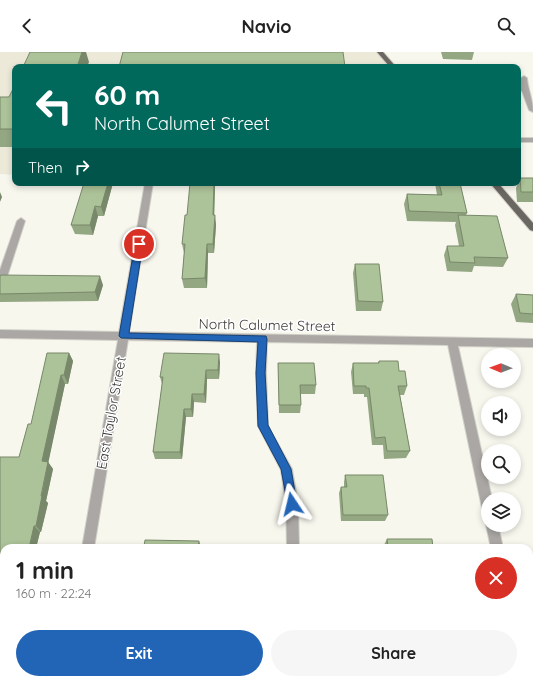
<!DOCTYPE html>
<meta charset="utf-8">
<style>
:root{--surface:#fff;--page:#f6f6f6;--text:#222;--muted:#767676;--accent:#2265b6}
body{margin:0;font-family:Quicksand,sans-serif;background:var(--page);color:var(--text);height:100vh;display:flex;flex-direction:column;font-size:15px;white-space:nowrap}
*{box-sizing:border-box;margin:0}
p{font-size:13px;color:var(--muted)}
.icon{flex:none;width:22px;height:22px;fill:none;stroke:currentColor;stroke-width:2;stroke-linecap:round;stroke-linejoin:round}
.map{position:relative;flex:1;overflow:hidden}
.sheet{position:absolute;left:0px;top:492px;width:533px;height:140px;display:flex;flex-direction:column;background:var(--surface);border-radius:12px 12px 0 0;box-shadow:0 2px 6px #0003}
.sheet>*{flex:none}
.top-card{position:absolute;left:12px;top:12px;width:509px;height:122px;border-radius:8px;box-shadow:0 2px 6px #0003;background:#00695c;color:#fff;overflow:hidden}
.needle{width:26px;rotate:271deg}
.buttons{position:absolute;left:481px;top:296px;display:grid;gap:8px}
.buttons a{display:grid;place-items:center;width:40px;height:40px;border-radius:50%;background:var(--surface);box-shadow:0 2px 6px #0003;font-size:20px}
.pin{position:absolute;display:grid;place-items:center;width:34px;height:34px;color:#fff;margin:-17px;border:2px solid #fff;border-radius:50%;box-shadow:0 1px 4px #0007}
.me{position:absolute;width:44px;margin:-22px;rotate:350deg;stroke-linejoin:round;filter:drop-shadow(0 0 3px #0008)}
.turn{display:flex;align-items:center;gap:14px;height:84px;padding:0 16px;font-size:18px}
.turn .icon{width:52px;height:52px;stroke-width:2.5}
.turn b{display:block;font-size:28px;line-height:34px}
.then{display:flex;align-items:center;height:38px;padding:0 16px;background:#0003;gap:8px;font-size:15px}
.round{display:grid;place-items:center;flex:none;width:42px;height:42px;border-radius:21px;background:var(--page)}
.head{display:flex;align-items:center;justify-content:space-between;height:68px;padding:0 16px}
h1{font-size:24px;font-weight:700;line-height:30px}
.cta{display:flex;gap:8px;margin-top:auto;padding:8px 16px}
.cta a{flex:1;height:46px;border-radius:24px;background:var(--accent);color:#fff;font-size:16px;font-weight:700;line-height:46px;text-align:center}
.cta a+a{background:var(--page);color:var(--text)}
header{display:flex;justify-content:space-between;align-items:center;height:52px;padding:0 16px;background:var(--surface);font-size:18px;font-weight:700}
.map>svg:first-child{display:block}
.built{fill:#ece9d9}
.lines{fill:none;stroke-linecap:round;stroke-linejoin:round}
.minor-casing{stroke:#d2d1c9;stroke-width:2}
.major-casing{stroke:#d2d1c9;stroke-width:2}
.minor{fill:#aaa7a4;fill-rule:evenodd}
.major{fill:#6a6661;fill-rule:evenodd}
.wall{fill:#94a783}
.shaded-wall{fill:#78886a}
.building{fill:#acc298;stroke:#78886a}
.route{fill:#2265b6;stroke:#164276}
.labels{text-anchor:middle;stroke-width:3;stroke-linejoin:round;paint-order:stroke}
.street-label{font-size:14px;fill:#3a3936;stroke:#fff}
</style>
<header><svg class="icon" aria-label="back" viewBox="0 0 24 24"><path d="M15 5l-7 7 7 7"/></svg>Navio<svg class="icon" aria-label="search" viewBox="0 0 24 24"><circle cx="10" cy="10" r="6"/><path d="M15 15l6 6"/></svg></header>
<div class="map">
<svg width="533" height="632" viewBox="0 0 533 632">
<rect width="100%" height="100%" fill="#f8f7ee"/>
<polygon class="built" points="0,0 380,0 393,15 15,15 15,123 0,122"/>
<g class="lines">
<defs>
<g id="minor">
<path d="M524,24L527,26C528,38 533,48 533,60L529,58L522,39H518V35H521V26Z"/>
<rect x="518" y="86" width="15" height="4"/>
<polygon points="145,131 153,131 129,280 533,287 533,295 458,294 492,447 488,447 488,462 484,460 482,456 448,293 267,290 266,321 268,374 292,417 298,452 299,496 287,496 286,452 281,418 258,374 256,321 257,290 128,288 94,496 82,496 118,288 0,286 0,278 119,280"/>
<polygon points="21,166 25,169 5,231 0,234 0,218 17,169"/>
<polygon points="488,469 488,473 498,473 503,496 491,496 486,473"/>
<polygon points="529,622 533,628 533,632 519,632 519,628 529,628"/>
<polygon points="59,628 73,628 72,632 58,632"/>
<rect x="290" y="628" width="14" height="4"/>
</g>
<g id="major">
<polygon points="377,0 383,0 396,15 390,15"/>
<polygon points="490,131 498,131 533,171 533,179 530,178"/>
</g>
</defs>
<use href="#minor" class="minor-casing"/>
<use href="#major" class="major-casing"/>
<use href="#minor" class="minor"/>
<use href="#major" class="major"/>
</g>
<g class="wall">
<polygon points="441,0 474,0 472,8 443,7"/>
<polygon points="15,33 15,95 0,95 0,45 9,45"/>
<polygon points="520,126 533,126 533,150 517,150 516,136"/>
<polygon points="113,131 104,164 98,164 93,183 75,182 71,173"/>
<polygon points="215,131 214,163 216,173 214,201 208,201 207,236 184,236 182,227 184,201 182,192 187,163"/>
<polygon points="435,131 460,131 467,161 466,163 508,206 503,215 474,214 472,220 447,219 444,203 447,194 459,194 455,173 456,170 407,169 404,152 407,142 437,143"/>
<polygon points="355,212 383,250 381,259 356,259 353,221"/>
<polygon points="0,224 103,233 98,249 0,250"/>
<polygon points="516,242 533,243 533,271 516,270 511,252"/>
<polygon points="69,301 73,309 68,332 65,332 48,410 53,417 46,449 48,451 41,480 40,480 4,628 8,628 7,632 0,632 19,405 31,372"/>
<polygon points="379,309 399,319 407,334 404,343 400,343 410,399 406,406 384,407 383,393 372,393 367,345 364,345 364,342 353,342 351,320 353,311 378,311"/>
<polygon points="220,310 219,327 207,327 206,351 194,350 193,365 186,365 182,407 155,407 153,400 162,332 160,325"/>
<polygon points="278,311 316,333 315,342 300,342 301,353 300,361 279,361"/>
<polygon points="345,423 388,463 385,469 341,469 339,441 341,435 344,435 344,430"/>
<polygon points="387,487 433,496 384,496 384,493"/>
<polygon points="409,628 466,628 466,629 461,632 412,632 410,630"/>
</g>
<g class="shaded-wall">
<polygon points="82,0 86,0 89,10 87,15 77,15"/>
<polygon points="108,131 113,131 104,164 101,155"/>
<polygon points="214,131 215,131 214,173 213,163"/>
<polygon points="0,140 2,145 0,150"/>
<polygon points="95,154 98,164 93,183 90,173"/>
<polygon points="215,163 216,173 214,201 213,192"/>
<polygon points="207,192 208,201 207,236 205,226"/>
<polygon points="100,224 103,233 98,249 95,240"/>
<polygon points="69,301 73,309 68,332 64,323"/>
<polygon points="219,302 220,310 219,327 218,318"/>
<polygon points="206,318 207,327 206,351 204,342"/>
<polygon points="61,323 65,332 47,417 42,409"/>
<polygon points="192,342 194,350 193,365 191,357"/>
<polygon points="184,357 186,365 182,407 180,400"/>
<polygon points="48,410 53,417 46,449 48,451 41,480 36,474"/>
<polygon points="34,474 40,480 36,496 29,496"/>
<polygon points="199,489 201,495 201,496 198,496"/>
<polygon points="4,610 4,628 8,628 7,632 0,632 0,628"/>
<polygon points="184,628 186,628 186,632 183,632"/>
</g>
<g class="building">
<polygon points="30,0 82,0 77,15 23,15"/>
<polygon points="123,0 343,0 345,15 119,15"/>
<polygon points="15,33 15,77 0,77 0,45 9,45"/>
<polygon points="520,126 533,126 533,140 521,140"/>
<polygon points="84,131 108,131 101,155 95,154 90,173 71,173"/>
<polygon points="190,131 214,131 213,163 215,163 213,192 207,192 205,226 182,227 185,192 182,192 185,163 187,163"/>
<polygon points="439,131 460,131 467,161 409,159 407,142 442,143"/>
<polygon points="458,163 497,164 508,206 474,205 475,211 450,210 447,194 464,194"/>
<polygon points="355,212 379,212 383,250 358,249"/>
<polygon points="1,223 100,224 95,240 0,242 0,224"/>
<polygon points="516,242 533,243 533,262 520,261"/>
<polygon points="47,301 69,301 64,323 61,323 42,409 48,410 41,444 42,444 36,474 34,474 29,496 4,496 4,610 0,628 0,405 19,405 28,372 31,372"/>
<polygon points="164,301 219,302 218,318 206,318 204,342 192,342 191,357 184,357 180,400 153,400 163,325 160,325"/>
<polygon points="379,309 398,309 399,319 405,319 407,334 398,334 410,399 387,399 385,385 375,386 369,336 366,336 366,334 354,334 353,311 379,311"/>
<polygon points="278,311 314,311 316,333 300,333 301,353 279,353"/>
<polygon points="345,423 383,423 388,463 343,463 341,435 347,435"/>
<polygon points="387,487 432,487 433,496 388,496"/>
<polygon points="145,488 199,489 198,496 137,496 137,493 144,494"/>
<polygon points="121,628 184,628 183,632 120,632"/>
<polygon points="416,628 466,628 466,629 455,629 456,632 416,632"/>
</g>
<polygon class="route" points="139,189 143,192 129,281 266,284 267,287 265,321 268,373 291,417 297,452 296,455 292,457 288,455 281,417 258,374 256,321 258,290 121,286 119,284 135,192"/>
<g class="labels">
<g class="street-label">
<text transform="translate(267 273) rotate(1)" y="5">North Calumet Street</text>
<text transform="translate(111 361) rotate(-80)" y="5">East Taylor Street</text>
</g>
</g>
</svg>
<div class="buttons">
<a><svg class="needle" viewBox="-14 -14 28 28"><path d="M0-13l5 13h-10z" fill="#e53935"/><path d="M0 13l5-13h-10z" fill="#767676"/></svg></a>
<a><svg class="icon" aria-label="sound" viewBox="0 0 24 24"><path d="M4 9h4l5-4v14l-5-4H4zM17 9q2 3 0 6"/></svg></a>
<a><svg class="icon" aria-label="search" viewBox="0 0 24 24"><circle cx="10" cy="10" r="6"/><path d="M15 15l6 6"/></svg></a>
<a><svg class="icon" aria-label="layers" viewBox="0 0 24 24"><path d="M12 4l9 5-9 5-9-5zM3 14l9 5 9-5"/></svg></a>
</div>
<div class="pin" style="left:139px;top:192px;background:#d93025"><svg class="icon" aria-label="arrive" viewBox="0 0 24 24"><path d="M6 21V4h12l-3 4 3 4H6"/></svg></div>
<svg class="me" style="left:292px;top:452px" viewBox="-20 -20 40 40"><path d="M0-17L14 15 0 8-14 15z" fill="#2265b6" stroke="#fff" stroke-width="4"/></svg>
<div class="top-card">
<div class="turn"><svg class="icon" aria-label="left" viewBox="0 0 24 24"><path d="M17 20v-9H6M10 6l-5 5 5 5"/></svg><div><b>60 m</b>North Calumet Street</div></div>
<div class="then">Then<svg class="icon" aria-label="right" viewBox="0 0 24 24"><path d="M7 20v-9h11M14 6l5 5-5 5"/></svg></div>
</div>
<section class="sheet">
<div class="head"><div><h1>1 min</h1><p>160 m · 22:24</p></div><a class="round" style="background:#d93025;color:#fff"><svg class="icon" aria-label="close" viewBox="0 0 24 24"><path d="M6 6l12 12M18 6L6 18"/></svg></a></div>
<div class="cta"><a>Exit</a><a>Share</a></div>
</section>
</div>
